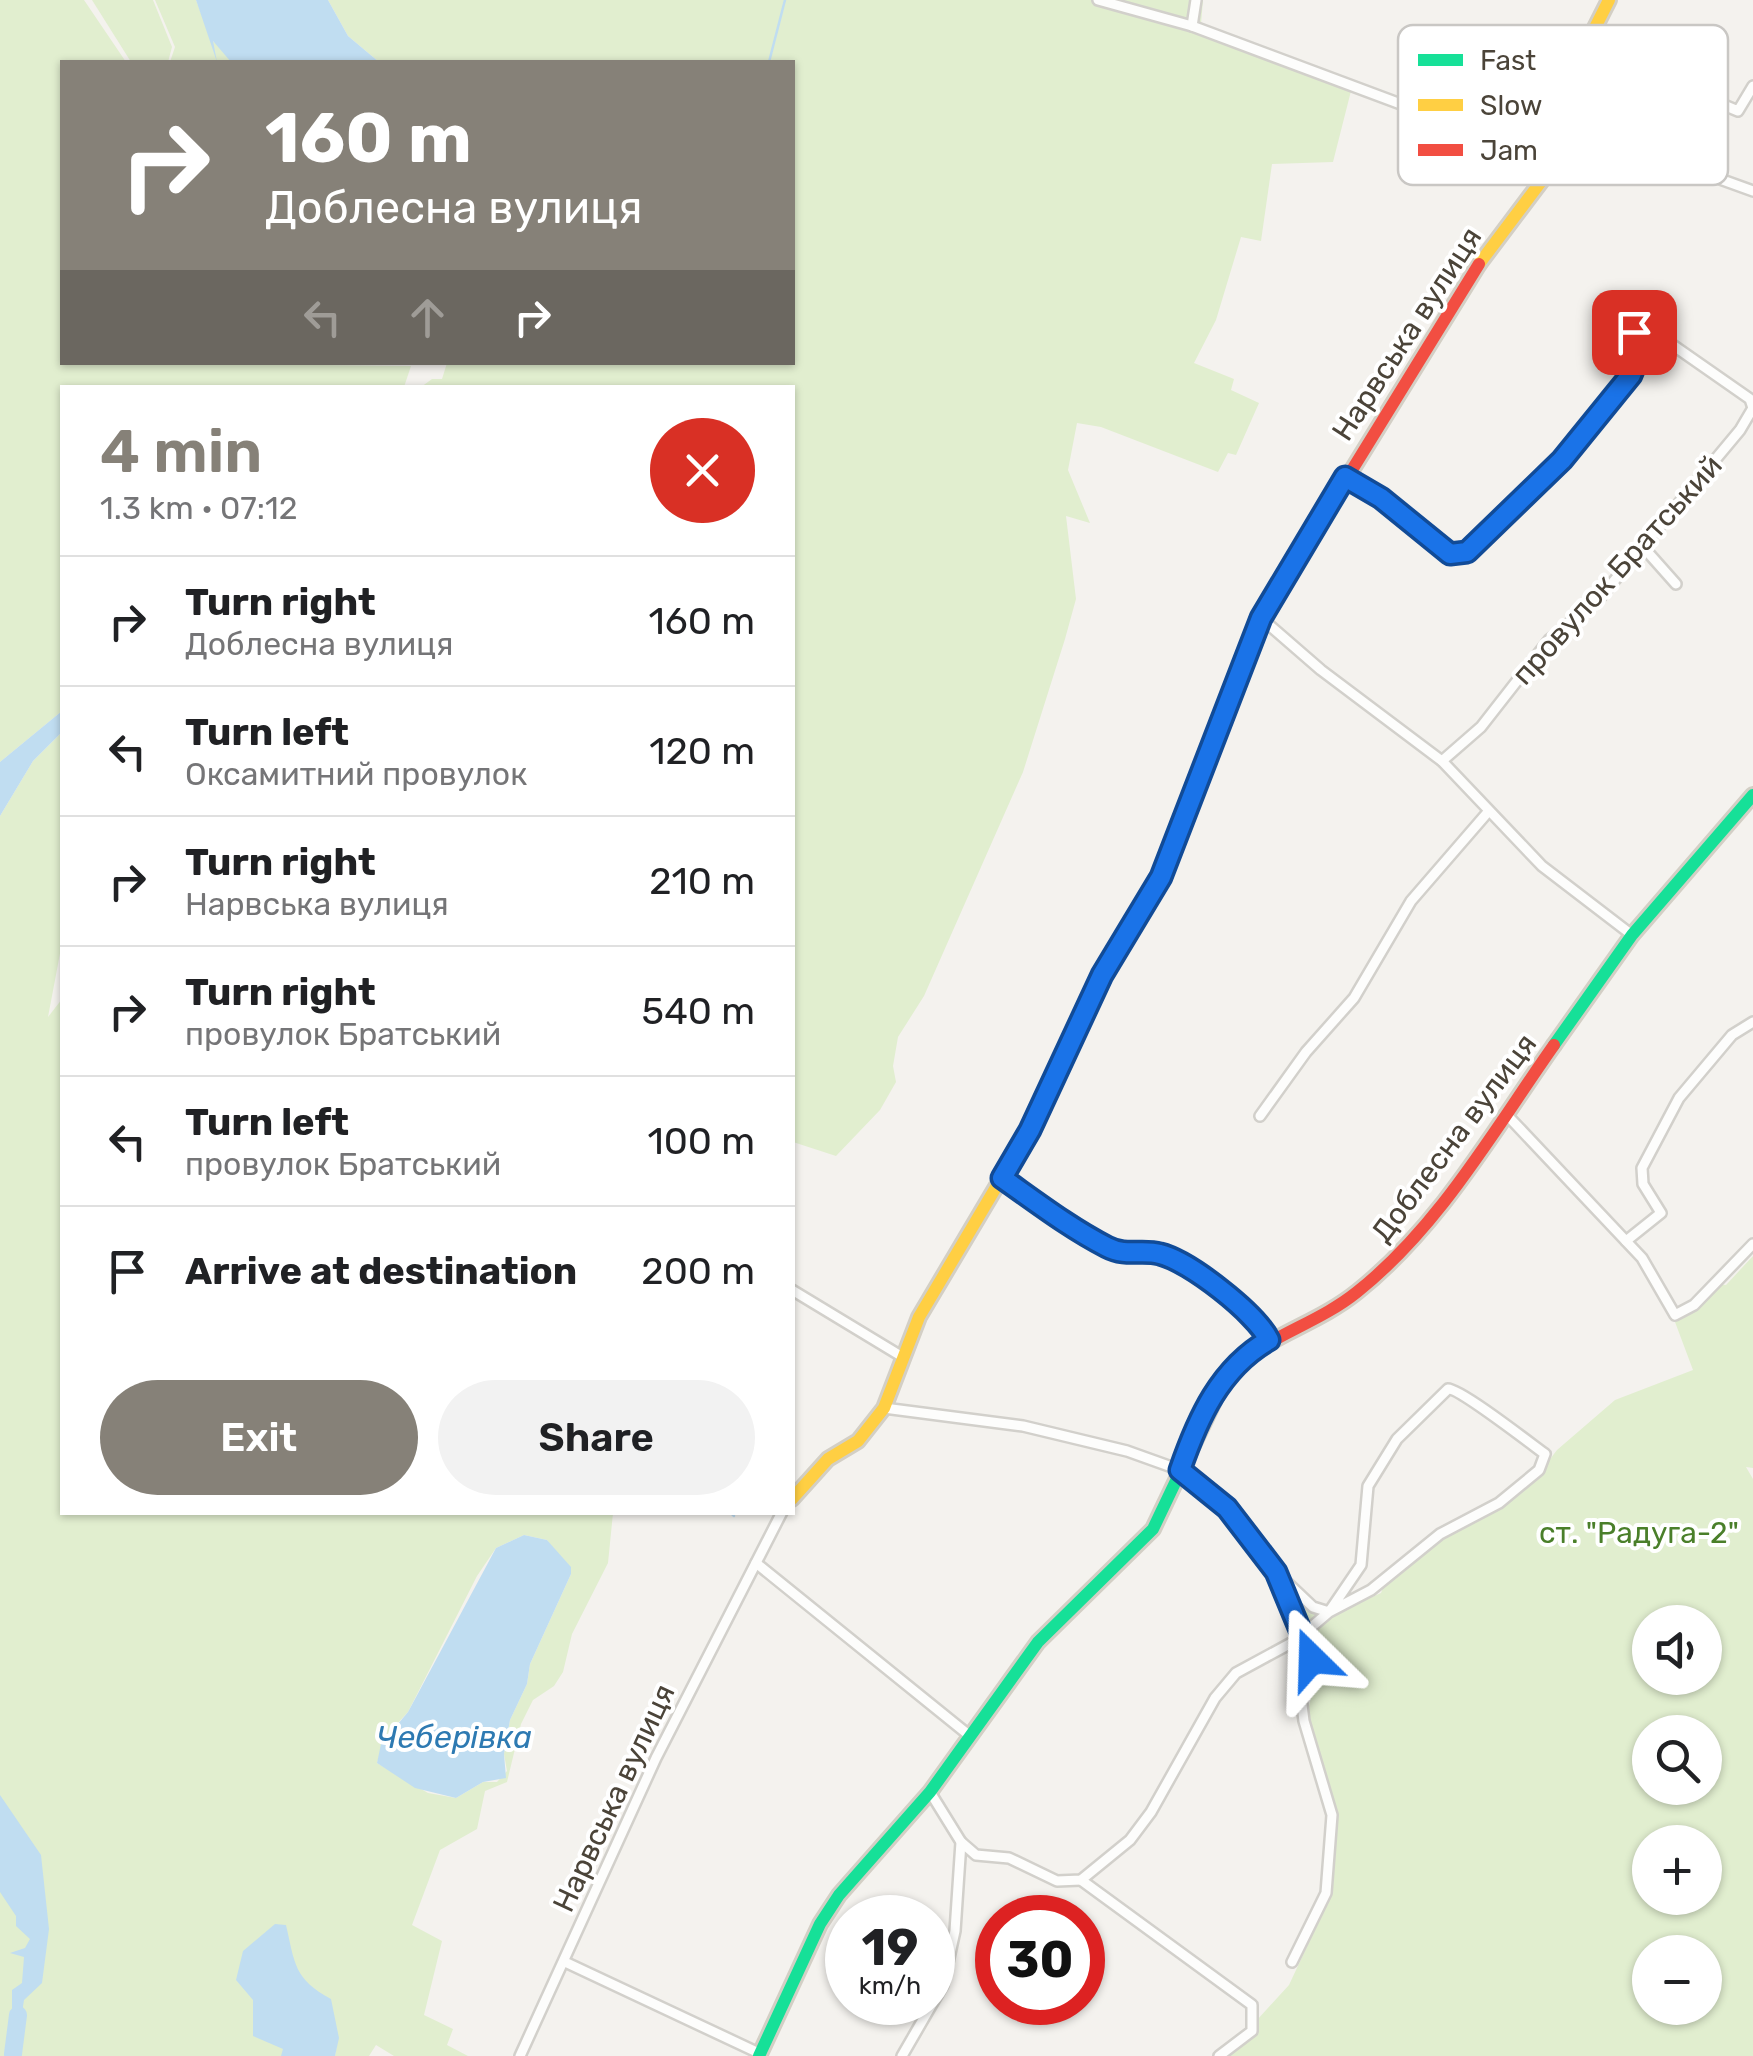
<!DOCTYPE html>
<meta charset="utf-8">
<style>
:root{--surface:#fff;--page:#f2f2f2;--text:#202124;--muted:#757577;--line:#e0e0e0;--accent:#868178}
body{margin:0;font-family:Rubik,sans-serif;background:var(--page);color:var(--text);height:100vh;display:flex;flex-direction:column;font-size:38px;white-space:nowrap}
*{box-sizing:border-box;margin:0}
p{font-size:32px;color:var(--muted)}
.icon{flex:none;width:55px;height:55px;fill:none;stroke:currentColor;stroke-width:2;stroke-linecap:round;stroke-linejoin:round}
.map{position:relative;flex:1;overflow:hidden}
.panel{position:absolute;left:60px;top:385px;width:735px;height:1130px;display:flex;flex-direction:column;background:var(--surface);border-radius:0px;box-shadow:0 2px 8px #0004}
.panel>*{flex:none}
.top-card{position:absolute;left:60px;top:60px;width:735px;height:305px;border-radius:0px;box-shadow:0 2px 8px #0004;background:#868178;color:#fff;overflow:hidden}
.buttons{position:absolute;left:1632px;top:1605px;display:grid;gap:20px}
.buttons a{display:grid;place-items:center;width:90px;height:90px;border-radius:50%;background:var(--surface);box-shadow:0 2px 8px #0004;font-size:50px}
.speed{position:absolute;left:825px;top:1895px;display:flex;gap:20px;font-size:50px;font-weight:700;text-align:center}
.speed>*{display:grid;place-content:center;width:130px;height:130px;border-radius:50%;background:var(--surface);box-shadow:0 2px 8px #0004;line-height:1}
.speed small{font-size:25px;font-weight:400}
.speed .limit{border:15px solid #d22;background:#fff;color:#111}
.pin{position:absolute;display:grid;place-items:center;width:85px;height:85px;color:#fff;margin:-42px;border-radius:20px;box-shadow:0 5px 15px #0006}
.me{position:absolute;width:110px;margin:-55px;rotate:338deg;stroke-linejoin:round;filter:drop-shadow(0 0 8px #0008)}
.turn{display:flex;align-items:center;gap:35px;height:210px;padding:0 40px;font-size:45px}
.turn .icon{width:130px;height:130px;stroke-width:2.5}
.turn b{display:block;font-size:70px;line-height:85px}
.lanes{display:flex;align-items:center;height:95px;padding:0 40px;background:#0003;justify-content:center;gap:50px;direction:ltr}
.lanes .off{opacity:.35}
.round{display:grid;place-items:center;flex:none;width:105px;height:105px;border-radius:52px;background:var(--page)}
.overview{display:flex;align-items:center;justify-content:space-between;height:170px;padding:0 40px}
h1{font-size:60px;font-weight:600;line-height:75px;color:var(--accent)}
.primary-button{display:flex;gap:20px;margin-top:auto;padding:20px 40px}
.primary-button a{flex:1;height:115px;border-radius:60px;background:var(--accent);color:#fff;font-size:40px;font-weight:600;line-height:115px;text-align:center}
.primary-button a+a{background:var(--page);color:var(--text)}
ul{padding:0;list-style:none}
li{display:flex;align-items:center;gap:30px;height:130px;padding:0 40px;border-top:2px solid var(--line)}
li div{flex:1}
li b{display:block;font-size:38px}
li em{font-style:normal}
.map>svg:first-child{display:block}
.green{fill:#e1eecf;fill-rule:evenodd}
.water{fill:#c0ddf1}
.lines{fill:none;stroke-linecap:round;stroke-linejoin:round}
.stream{stroke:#c0ddf1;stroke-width:2.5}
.canal{stroke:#c0ddf1;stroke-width:10}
.river{stroke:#c0ddf1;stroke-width:18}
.street-casing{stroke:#d2d0cb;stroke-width:14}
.fast-casing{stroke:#d3cfc5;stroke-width:18}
.slow-casing{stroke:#d3cfc5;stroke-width:18}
.jam-casing{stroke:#d3cfc5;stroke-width:18}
.street{stroke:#fdfdfc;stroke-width:9}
.fast{stroke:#16e098;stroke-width:12}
.slow{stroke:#ffcf43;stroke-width:12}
.jam{stroke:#f24e42;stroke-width:12}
.route-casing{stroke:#114b97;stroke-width:25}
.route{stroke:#1a73e8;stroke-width:18}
.labels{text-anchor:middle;stroke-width:8;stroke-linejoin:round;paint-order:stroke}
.street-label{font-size:30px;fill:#4b4439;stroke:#fff}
.park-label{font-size:30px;fill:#4a7f2a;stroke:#fff}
.water-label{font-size:32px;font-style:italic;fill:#2e7ab2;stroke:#fff}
.key{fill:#fff;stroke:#c9c7c4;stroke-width:2.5}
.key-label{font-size:28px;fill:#4b4439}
</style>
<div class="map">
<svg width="1753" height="2056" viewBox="0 0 1753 2056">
<rect width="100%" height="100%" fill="#f4f2ee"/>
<g class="green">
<polygon points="0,0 84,0 126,62 62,62 62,362 411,366 404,387 62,388 62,711 0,762"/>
<polygon points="92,0 153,0 172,47 168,62 131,62"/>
<polygon points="155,0 196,0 211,40 223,48 231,62 170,62 175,47"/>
<polygon points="328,0 1203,0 1201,24 1335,77 1351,91 1333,162 1272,164 1261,241 1241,237 1216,320 1194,363 1234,379 1231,390 1259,403 1236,455 1228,453 1218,472 1101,427 1077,423 1068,470 1090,523 1066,516 1076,599 1065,639 1023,772 924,996 898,1037 893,1066 896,1082 880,1110 836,1156 793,1142 792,388 421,387 432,379 442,379 447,363 792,362 792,62 379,62 348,36"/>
<path d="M62,732V943L48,1017L62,999V1512L613,1513L608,1563L572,1634L563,1672L554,1686L533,1700L521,1724L507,1782L485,1791L477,1829L440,1850L412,1925L442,1941L424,2015L453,2029L447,2045L468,2056H394L376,2045L369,2056H335L338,2038L298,2056H0V816L33,761ZM524,1535L547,1540L571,1574L530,1664L527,1684L510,1720L504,1754L507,1771L497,1782H483L456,1798L428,1793L377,1763L385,1737L408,1712L477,1576L496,1548Z"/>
<path d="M1753,1256V1468L1746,1467L1753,1479V2056H1225L1254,2033L1257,2020L1289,1985L1331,1895L1337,1815L1307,1715L1317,1671L1315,1648L1290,1600L1295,1596L1308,1609L1329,1616L1381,1593L1386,1580L1442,1535L1482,1519L1541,1471L1557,1450L1615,1400L1693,1370L1675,1322L1716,1284L1726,1285ZM1650,1622H1705V1678H1650ZM1650,1732H1705V1788H1650ZM1650,1842H1705V1898H1650ZM1650,1952H1705V2008H1650Z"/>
</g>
<g class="water">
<polygon points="196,0 328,0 348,36 379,62 231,62 213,41 217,62"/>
<polygon points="62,711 62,732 33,761 0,816 0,762"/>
<polygon points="524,1535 547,1540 571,1567 571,1574 530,1664 527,1684 510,1720 504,1754 506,1778 483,1782 456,1798 415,1788 377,1763 381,1744 408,1712 496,1548"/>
<polygon points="0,1795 41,1855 49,1929 42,1983 24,2000 18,2038 12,2033 12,1990 22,1983 24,1957 10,1953 25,1948 30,1939 16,1926 16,1916 0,1892"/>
<path d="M275,1924L286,1925C295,1964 294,1979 331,1999L339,2038L335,2056H281L283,2049L253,2036V2000L236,1980L243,1951Z"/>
</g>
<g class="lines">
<g class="stream">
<polyline points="769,62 785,0"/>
<polyline points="730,1512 734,1516"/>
</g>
<polyline class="canal" points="12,2056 13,2054"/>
<polyline class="river" points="13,2054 18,2015"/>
<defs>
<g id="street">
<polyline points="1098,0 1192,26 1422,112 1576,150 1706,174 1753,191"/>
<polyline points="1192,26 1196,0"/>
<polyline points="1693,92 1738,111 1753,86"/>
<polyline points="1345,477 1381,498 1457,556 1467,552 1562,460 1635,369 1628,345 1635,331 1644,325 1750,399 1753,408 1740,430 1599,599 1549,640 1481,727 1442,761"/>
<polyline points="1644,548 1676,584"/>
<polyline points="1261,618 1321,670 1442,761 1542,866 1632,935"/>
<polyline points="1506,1114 1642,1258 1675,1315 1694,1305 1753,1244"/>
<polyline points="1260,1116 1306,1052 1354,998 1411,901 1488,812"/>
<path d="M1002,1178C1036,1202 1070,1228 1107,1247C1126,1257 1142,1249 1160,1254C1189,1261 1256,1313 1269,1339"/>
<polyline points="1626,1241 1661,1213 1643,1184 1642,1168 1679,1098 1732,1035 1753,1022"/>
<polyline points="792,1290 901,1356"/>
<polyline points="884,1408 1023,1426 1127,1451 1180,1470 1227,1508 1271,1564 1310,1650 1301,1697 1304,1721 1332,1815 1326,1893 1292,1962"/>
<polyline points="756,1563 970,1736"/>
<path d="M961,1842L976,1855L1009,1858L1057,1881L1081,1880L1130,1840L1151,1812L1215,1698L1236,1673L1295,1641L1329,1612L1371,1590L1440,1534L1499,1503L1539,1470L1545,1454C1530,1443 1459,1388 1448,1389L1397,1439L1368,1486L1361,1565L1329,1612L1313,1607L1276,1572"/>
<polyline points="1081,1880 1252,2005 1252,2031 1219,2056"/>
<polyline points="565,1962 761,2054"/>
<polyline points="520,2056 656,1758 782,1512"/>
<polyline points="902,2056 943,1985 955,1931 961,1842 930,1792"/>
</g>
<g id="fast">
<polyline points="1554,1045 1632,935 1753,795"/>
<polyline points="1062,1062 1102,975 1161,877 1270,603"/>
<polyline points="759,2056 820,1924 839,1895 930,1792 1038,1642 1153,1529 1227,1374"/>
</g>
<g id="slow">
<polyline points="1479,264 1555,163 1562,147 1561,95 1609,0"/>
<polyline points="792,1499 828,1459 858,1441 884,1408 919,1317 1030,1130 1062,1062"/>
</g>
<g id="jam">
<polyline points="1270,603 1479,264"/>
<path d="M1227,1374C1265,1336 1316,1325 1357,1292C1439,1227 1494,1130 1554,1045"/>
</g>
</defs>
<use href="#street" class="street-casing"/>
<use href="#fast" class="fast-casing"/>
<use href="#slow" class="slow-casing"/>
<use href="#jam" class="jam-casing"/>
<use href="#street" class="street"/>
<use href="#fast" class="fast"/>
<use href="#slow" class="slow"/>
<use href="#jam" class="jam"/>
</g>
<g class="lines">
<defs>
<path id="route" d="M1312,1659L1276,1572L1227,1508L1180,1470C1198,1418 1220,1368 1269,1340C1256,1313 1189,1261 1160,1254C1142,1249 1126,1257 1107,1247C1070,1228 1036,1202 1002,1178L1030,1130L1102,975L1161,877L1261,618L1345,477L1381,498L1450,554L1467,552L1562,460L1631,375L1635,365L1628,345L1634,332"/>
</defs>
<use href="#route" class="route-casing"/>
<use href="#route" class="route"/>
</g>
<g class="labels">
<g class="street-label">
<text transform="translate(1407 334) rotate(-57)" y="10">Нарвська вулиця</text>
<text transform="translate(1617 570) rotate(-48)" y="10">провулок Братський</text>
<text transform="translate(1454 1138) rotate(-53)" y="10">Доблесна вулиця</text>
<text transform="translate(614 1798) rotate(-65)" y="10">Нарвська вулиця</text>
</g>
<g class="park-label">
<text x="1639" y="1543">ст. "Радуга-2"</text>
</g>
<g class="water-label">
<text x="454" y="1748">Чеберівка</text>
</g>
</g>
<rect x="1398" y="25" width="330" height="160" rx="15" class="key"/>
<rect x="1418" y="54" width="45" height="12" fill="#16e098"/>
<rect x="1418" y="99" width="45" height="12" fill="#ffcf43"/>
<rect x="1418" y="144" width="45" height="12" fill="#f24e42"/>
<g class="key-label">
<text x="1480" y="70">Fast</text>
<text x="1480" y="115">Slow</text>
<text x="1480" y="160">Jam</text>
</g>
</svg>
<div class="buttons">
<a><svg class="icon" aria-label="sound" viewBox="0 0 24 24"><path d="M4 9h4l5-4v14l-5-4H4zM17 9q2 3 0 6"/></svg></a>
<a><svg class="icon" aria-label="search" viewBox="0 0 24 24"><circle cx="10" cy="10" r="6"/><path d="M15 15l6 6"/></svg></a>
<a>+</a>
<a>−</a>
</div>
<div class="speed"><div>19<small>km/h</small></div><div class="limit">30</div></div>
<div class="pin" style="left:1634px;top:332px;background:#d93025"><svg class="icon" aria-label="arrive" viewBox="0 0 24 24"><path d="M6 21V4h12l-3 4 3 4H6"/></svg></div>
<svg class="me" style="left:1312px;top:1659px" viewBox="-20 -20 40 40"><path d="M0-17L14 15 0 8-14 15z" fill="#1a73e8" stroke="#fff" stroke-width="4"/></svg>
<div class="top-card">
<div class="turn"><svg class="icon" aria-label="right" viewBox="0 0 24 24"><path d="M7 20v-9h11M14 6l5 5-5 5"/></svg><div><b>160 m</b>Доблесна вулиця</div></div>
<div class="lanes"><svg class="icon off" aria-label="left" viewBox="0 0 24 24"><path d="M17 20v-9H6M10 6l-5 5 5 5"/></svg><svg class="icon off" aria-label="ahead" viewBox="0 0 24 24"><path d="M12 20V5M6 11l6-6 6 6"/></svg><svg class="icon" aria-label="right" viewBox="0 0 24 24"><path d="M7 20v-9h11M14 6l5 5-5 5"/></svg></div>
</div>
<section class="panel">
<div class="overview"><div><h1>4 min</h1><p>1.3 km · 07:12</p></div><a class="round" style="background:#d93025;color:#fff"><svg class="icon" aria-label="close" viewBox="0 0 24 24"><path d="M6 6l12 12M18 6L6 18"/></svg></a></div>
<ul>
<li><svg class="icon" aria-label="right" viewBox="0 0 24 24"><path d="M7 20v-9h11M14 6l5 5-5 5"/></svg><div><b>Turn right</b><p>Доблесна вулиця</p></div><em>160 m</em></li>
<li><svg class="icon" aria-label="left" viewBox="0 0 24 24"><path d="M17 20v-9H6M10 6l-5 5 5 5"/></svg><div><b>Turn left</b><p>Оксамитний провулок</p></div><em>120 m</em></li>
<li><svg class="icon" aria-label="right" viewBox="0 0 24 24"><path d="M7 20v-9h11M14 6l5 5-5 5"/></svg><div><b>Turn right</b><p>Нарвська вулиця</p></div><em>210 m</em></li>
<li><svg class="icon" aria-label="right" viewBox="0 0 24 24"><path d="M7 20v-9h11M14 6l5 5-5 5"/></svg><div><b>Turn right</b><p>провулок Братський</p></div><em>540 m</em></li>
<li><svg class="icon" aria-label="left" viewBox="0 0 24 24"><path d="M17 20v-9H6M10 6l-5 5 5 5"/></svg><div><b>Turn left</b><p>провулок Братський</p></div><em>100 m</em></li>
<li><svg class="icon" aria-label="arrive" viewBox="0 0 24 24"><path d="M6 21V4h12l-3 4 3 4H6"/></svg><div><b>Arrive at destination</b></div><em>200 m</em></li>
</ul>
<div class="primary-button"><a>Exit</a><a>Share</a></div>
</section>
</div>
